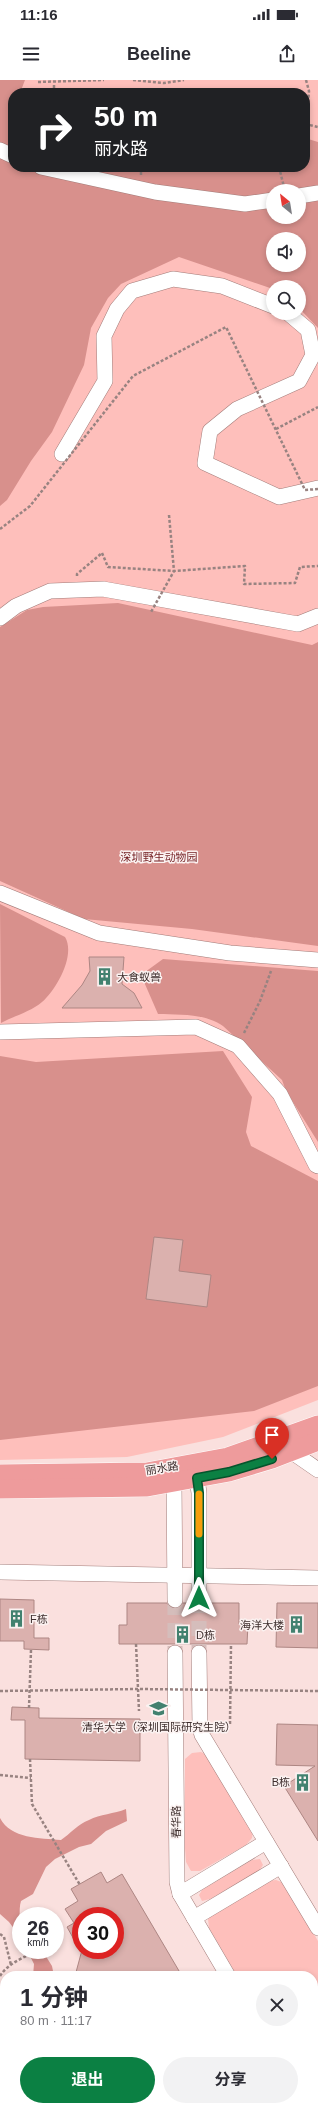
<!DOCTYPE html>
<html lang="zh">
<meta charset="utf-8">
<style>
:root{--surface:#fff;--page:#f2f2f3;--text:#2b2b33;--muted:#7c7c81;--accent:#0b8043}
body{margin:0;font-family:Helvetica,"Noto Sans SC",sans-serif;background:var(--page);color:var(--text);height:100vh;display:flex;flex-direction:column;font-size:15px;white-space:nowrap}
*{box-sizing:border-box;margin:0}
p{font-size:13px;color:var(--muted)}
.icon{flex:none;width:22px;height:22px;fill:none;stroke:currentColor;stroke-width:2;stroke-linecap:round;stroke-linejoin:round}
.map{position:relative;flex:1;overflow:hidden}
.details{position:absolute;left:0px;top:1891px;width:318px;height:140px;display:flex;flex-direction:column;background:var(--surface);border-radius:16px 16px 0 0;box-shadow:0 2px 6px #0003}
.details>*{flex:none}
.hud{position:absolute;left:8px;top:8px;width:302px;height:84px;border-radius:16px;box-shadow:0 2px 6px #0003;background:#202124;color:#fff;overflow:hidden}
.needle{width:26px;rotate:330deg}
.fabs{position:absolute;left:266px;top:104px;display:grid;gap:8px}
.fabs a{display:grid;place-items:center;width:40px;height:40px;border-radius:50%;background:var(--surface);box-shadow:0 2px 6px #0003;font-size:20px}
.speed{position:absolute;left:12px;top:1827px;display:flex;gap:8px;font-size:20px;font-weight:700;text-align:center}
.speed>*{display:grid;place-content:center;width:52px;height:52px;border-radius:50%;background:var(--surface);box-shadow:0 2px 6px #0003;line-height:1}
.speed small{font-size:10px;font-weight:400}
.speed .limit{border:6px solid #d22;background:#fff;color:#111}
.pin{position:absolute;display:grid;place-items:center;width:34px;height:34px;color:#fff;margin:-41px -17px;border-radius:50% 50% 50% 0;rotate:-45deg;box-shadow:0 0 4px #0007}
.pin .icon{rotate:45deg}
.me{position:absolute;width:44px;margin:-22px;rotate:0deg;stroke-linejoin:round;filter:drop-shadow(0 0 3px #0008)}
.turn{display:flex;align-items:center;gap:14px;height:84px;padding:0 20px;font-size:18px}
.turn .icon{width:52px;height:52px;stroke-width:2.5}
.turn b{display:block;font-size:28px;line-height:34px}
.round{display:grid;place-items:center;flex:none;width:42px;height:42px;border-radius:21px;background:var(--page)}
.overview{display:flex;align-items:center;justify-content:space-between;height:68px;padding:0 20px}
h1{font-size:24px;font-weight:700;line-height:30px}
.cta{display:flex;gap:8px;margin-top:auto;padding:8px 20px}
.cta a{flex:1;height:46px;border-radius:24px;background:var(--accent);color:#fff;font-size:16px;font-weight:700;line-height:46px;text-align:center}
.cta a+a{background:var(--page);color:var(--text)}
.status{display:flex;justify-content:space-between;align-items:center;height:28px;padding:0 20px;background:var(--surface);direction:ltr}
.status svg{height:11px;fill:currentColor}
header{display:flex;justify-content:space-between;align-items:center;height:52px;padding:0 20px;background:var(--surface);font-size:18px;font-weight:700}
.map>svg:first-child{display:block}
.green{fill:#febfbb;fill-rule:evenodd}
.forest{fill:#d8908c;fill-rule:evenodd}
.water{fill:#d8908d}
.building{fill:#dbb1ae;stroke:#ad8683}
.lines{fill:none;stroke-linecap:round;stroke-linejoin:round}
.minor-tunnel{stroke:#d5bdbb;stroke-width:15;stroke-dasharray:15 8;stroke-linecap:butt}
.minor-casing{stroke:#a37c79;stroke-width:16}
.major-casing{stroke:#fff;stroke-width:20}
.path{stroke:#988381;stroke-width:2.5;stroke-dasharray:3 2;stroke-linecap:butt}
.minor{stroke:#fff;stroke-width:15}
.major{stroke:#ee9b9c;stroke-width:19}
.path-bridge{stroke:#988381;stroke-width:2.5;stroke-dasharray:3 2;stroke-linecap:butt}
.route-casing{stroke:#07532c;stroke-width:10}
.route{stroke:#0b8043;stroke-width:7}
.slow{stroke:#f59e0b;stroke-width:7}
.labels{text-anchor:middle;stroke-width:3;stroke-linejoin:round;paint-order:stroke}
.park-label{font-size:11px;fill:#731e22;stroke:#fbf2f1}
.poi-label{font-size:11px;fill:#3f2f2e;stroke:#fbf2f1;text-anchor:start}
.street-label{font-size:11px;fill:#3f2f2e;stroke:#fbf2f1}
</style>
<div class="status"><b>11:16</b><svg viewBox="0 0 49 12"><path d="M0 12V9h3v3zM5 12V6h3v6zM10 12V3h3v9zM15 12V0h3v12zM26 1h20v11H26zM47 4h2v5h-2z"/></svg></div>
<header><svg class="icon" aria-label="menu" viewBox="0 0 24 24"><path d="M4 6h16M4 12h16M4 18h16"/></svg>Beeline<svg class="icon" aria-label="share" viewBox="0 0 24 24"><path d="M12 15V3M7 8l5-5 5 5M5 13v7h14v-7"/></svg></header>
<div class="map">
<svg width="318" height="2031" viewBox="0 0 318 2031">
<rect width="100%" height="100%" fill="#fae0de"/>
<g class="green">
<path d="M0,0H318V1320L223,1357L127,1377L0,1380ZM13,13H305V87H13ZM273,111H299V137H273ZM273,159H299V185H273ZM273,207H299V233H273Z"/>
<polygon points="201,1672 207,1675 253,1750 252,1758 246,1765 200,1791 191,1791 186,1782 185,1768 185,1679 192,1673"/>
<polygon points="260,1779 263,1785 259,1791 210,1819 202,1821 199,1815 202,1810 252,1780"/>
<polygon points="276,1800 284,1803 318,1861 318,1963 313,1966 313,1896 237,1896 209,1848 208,1839 215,1832 267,1801"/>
</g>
<g class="forest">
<path d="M0,0H25L20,13H13V87H305V58L318,62V248L299,228V207H273V209L179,177L121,204L108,218L91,248L84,285L52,352L31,381L7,420L0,426ZM273,111H299V137H273ZM273,159H299V185H273Z"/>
<polygon points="118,523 312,565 318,562 318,866 192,849 84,839 0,801 0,547 27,530 43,527"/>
<path d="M0,824L65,857C76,875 56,910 42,922C30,932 14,936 1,943Z"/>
<path d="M163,879L318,891V1062L286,1011L282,1000L223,946C205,933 178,935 158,934L141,895Z"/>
<polygon points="223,971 252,1017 246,1052 251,1066 318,1101 318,1306 254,1331 0,1360 0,976 36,982"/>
</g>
<g class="water">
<path d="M126,1729L127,1741L106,1751L91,1764L79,1767L55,1779L46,1787L33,1814L21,1821C18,1830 21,1846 21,1858L9,1842L0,1834V1738C11,1759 40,1758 61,1760C70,1754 78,1744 89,1740C100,1734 114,1734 126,1729Z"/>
<polygon points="27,1870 42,1870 52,1886 54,1896 33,1896 34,1884"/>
<polygon points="5,1938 5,1991 0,1982 0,1944"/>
</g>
<g class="building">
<polygon points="89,877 124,877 122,904 134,913 142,928 62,928 82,905 90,891"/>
<polygon points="154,1157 183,1160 179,1191 211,1195 207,1227 146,1219"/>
<polygon points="0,1519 34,1520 34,1558 49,1558 49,1570 24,1569 24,1561 0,1561"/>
<polygon points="127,1523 167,1523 170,1528 175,1529 183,1523 192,1523 199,1527 206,1523 239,1523 239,1544 248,1544 247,1564 119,1564 119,1545 127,1545"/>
<polygon points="277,1523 318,1523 318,1568 276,1567"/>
<polygon points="12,1627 39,1628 39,1638 140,1639 140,1681 25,1679 25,1640 11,1640"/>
<polygon points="277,1644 318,1645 318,1761 284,1706 315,1686 276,1685"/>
<polygon points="101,1792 107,1803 122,1794 182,1896 75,1896 82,1870 115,1870 115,1836 81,1836 81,1872 67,1847 74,1843 65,1829 78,1821 71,1809"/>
</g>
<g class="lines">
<g class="minor-tunnel">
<polyline points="199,1518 199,1573"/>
<polyline points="175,1520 175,1573"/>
</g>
<defs>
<g id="minor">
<polyline points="0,70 13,76"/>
<polyline points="41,87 155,112 245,124 273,120"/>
<polyline points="299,116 318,113"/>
<polyline points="288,233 308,250 313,275 299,301 237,329 210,351 205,383 279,417 318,408"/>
<polyline points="62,374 105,301 104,256 117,229 132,211 173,199 222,206 273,226"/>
<polyline points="0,538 16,526 50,511 103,509 298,544 318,536"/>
<polyline points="0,813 99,853 230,873 318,880"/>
<polyline points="0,952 196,947 238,966 280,1014 316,1085 318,1086"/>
<polyline points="292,1372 318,1390"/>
<polyline points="0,1492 318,1498"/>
<polyline points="175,1520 174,1402 184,1385 197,1398 199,1413 199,1518"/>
<polyline points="175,1573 177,1802 180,1814 228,1896"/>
<polyline points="199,1573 200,1648 202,1655 318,1848"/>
<polyline points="180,1814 266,1762"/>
<polyline points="194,1838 281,1786"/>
<polyline points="313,1979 318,1976"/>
<polyline points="313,2016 318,2013"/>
<polyline points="288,2031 296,2026"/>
</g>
<g id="major">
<polyline points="0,1394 147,1392 228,1377 318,1345"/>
<polyline points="0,1409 147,1407 229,1392 272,1379 318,1361"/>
</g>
</defs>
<use href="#minor" class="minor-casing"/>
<use href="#major" class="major-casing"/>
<g class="path">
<polyline points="133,0 164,3 184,0"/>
<polyline points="38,2 104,0"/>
<polyline points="54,13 54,3"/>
<polyline points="305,26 308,24 309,11 306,0"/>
<polyline points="305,44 318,47"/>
<polyline points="279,87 285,111"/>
<polyline points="141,95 141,87"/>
<polyline points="276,349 318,327"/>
<polyline points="169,435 174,491 245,486 244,504 295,503 300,487 318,486"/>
<polyline points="77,496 77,494 102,473"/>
<polyline points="244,953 260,921 271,891"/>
<polyline points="136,1564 139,1631"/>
<polyline points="29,1628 31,1570"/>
<polyline points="230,1644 231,1564"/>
<polyline points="30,1679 32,1724 80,1805"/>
<polyline points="0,1695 31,1698"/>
<polyline points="0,1854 4,1857 11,1885"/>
<path d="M0,1896C8,1883 25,1877 38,1870"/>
<polyline points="0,2021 6,2031"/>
</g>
<use href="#minor" class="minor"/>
<use href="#major" class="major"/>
<g class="path-bridge">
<polyline points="0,449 30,426 133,296 226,247 305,410 318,409"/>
<polyline points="102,473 108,487 174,491 151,532"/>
<polyline points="0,1611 138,1609 318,1611"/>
</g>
</g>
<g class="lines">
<defs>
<polyline id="route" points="199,1518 199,1413 197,1398 229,1392 272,1379"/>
</defs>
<use href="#route" class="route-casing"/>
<use href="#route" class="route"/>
<polyline class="slow" points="199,1414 199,1454"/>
</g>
<defs>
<symbol id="building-bare" viewBox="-9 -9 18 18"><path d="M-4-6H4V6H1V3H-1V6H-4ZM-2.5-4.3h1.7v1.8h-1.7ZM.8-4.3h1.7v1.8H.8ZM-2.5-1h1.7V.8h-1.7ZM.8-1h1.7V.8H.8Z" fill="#42816f" stroke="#fbf2f1" stroke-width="2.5" paint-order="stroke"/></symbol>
<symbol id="university-bare" viewBox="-9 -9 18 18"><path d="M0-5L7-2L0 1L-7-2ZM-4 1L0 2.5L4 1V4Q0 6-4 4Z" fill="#42816f" stroke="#fbf2f1" stroke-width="2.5" paint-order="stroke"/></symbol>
</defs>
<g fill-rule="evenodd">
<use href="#building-bare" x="92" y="884" width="25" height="25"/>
<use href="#building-bare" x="4" y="1526" width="25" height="25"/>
<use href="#building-bare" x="284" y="1532" width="25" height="25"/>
<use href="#building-bare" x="170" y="1542" width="25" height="25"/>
<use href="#university-bare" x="146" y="1616" width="25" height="25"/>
<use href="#building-bare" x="290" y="1690" width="25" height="25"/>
</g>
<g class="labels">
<g class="park-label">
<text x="159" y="781">深圳野生动物园</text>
</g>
<g class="poi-label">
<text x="117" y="901">大食蚁兽</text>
<text x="30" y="1543">F栋</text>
<text x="284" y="1549" text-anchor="end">海洋大楼</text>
<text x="196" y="1559">D栋</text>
<text x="159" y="1651" text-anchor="middle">清华大学（深圳国际研究生院）</text>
<text x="290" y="1706" text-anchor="end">B栋</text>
</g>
<g class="street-label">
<text transform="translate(162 1388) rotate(-9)" y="4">丽水路</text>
<text transform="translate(176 1742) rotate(-90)" y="4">春华路</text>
</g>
</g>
</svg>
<div class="fabs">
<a><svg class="needle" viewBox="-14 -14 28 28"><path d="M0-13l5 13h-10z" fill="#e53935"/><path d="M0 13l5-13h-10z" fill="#7c7c81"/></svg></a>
<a><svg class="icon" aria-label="sound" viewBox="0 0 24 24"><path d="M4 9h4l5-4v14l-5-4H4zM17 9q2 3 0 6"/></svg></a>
<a><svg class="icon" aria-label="search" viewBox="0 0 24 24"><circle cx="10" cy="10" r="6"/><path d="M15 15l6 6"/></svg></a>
</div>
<div class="speed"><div>26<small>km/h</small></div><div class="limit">30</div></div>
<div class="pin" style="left:272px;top:1379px;background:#d93025"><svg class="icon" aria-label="arrive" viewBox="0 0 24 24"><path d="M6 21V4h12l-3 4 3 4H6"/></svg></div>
<svg class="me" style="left:199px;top:1518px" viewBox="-20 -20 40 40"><path d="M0-17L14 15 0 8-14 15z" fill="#0b8043" stroke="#fff" stroke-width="4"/></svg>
<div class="hud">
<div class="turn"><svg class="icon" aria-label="right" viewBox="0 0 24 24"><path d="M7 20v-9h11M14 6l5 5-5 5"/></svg><div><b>50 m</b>丽水路</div></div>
</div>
<section class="details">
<div class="overview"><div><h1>1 分钟</h1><p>80 m · 11:17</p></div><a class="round"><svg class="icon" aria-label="close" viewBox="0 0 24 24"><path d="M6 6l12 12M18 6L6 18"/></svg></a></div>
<div class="cta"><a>退出</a><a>分享</a></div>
</section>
</div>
